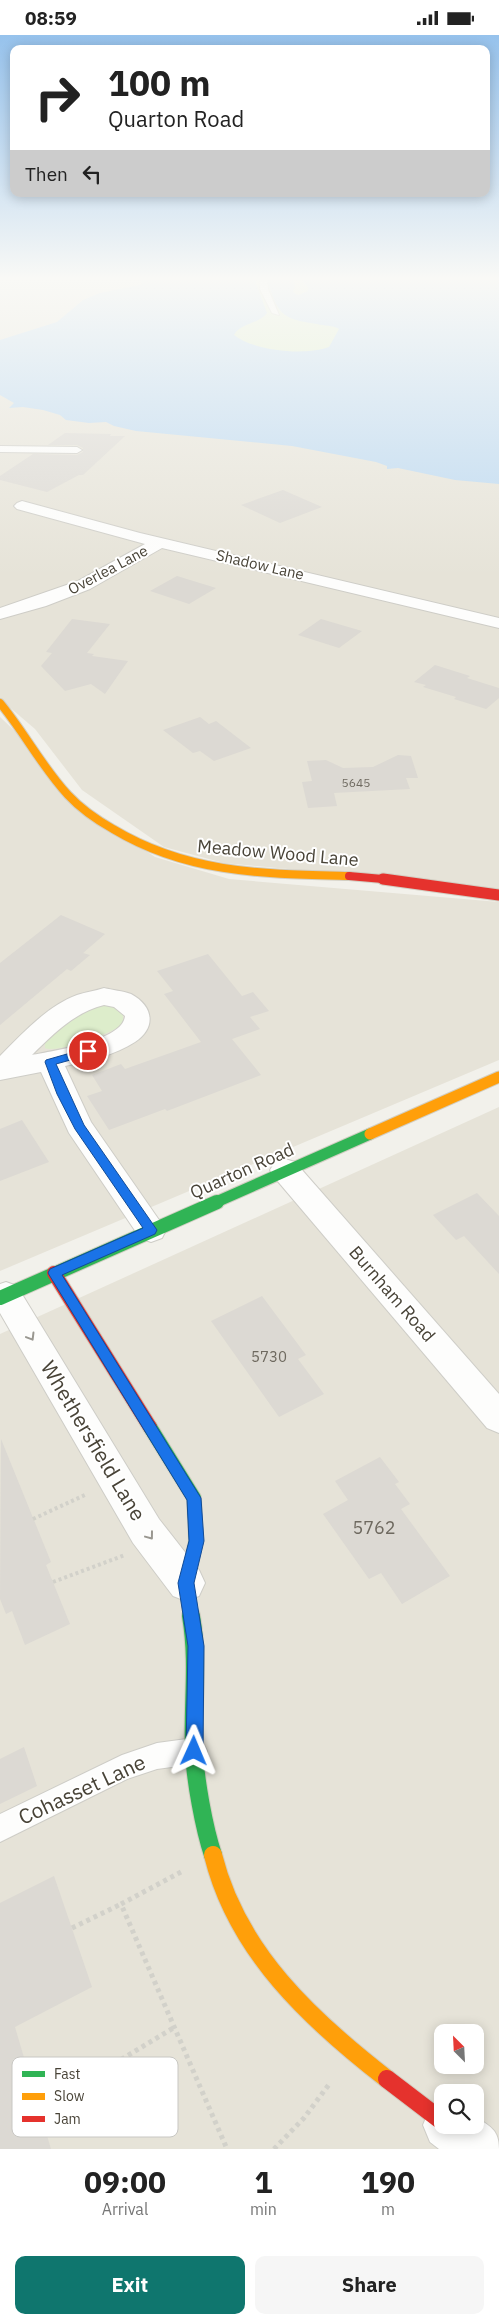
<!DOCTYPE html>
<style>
:root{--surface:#fff;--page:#f6f6f6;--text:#222;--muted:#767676;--accent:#0f766e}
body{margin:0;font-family:"IBM Plex Sans",sans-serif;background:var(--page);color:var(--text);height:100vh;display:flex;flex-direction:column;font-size:19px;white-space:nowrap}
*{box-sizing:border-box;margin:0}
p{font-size:16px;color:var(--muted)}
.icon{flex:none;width:28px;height:28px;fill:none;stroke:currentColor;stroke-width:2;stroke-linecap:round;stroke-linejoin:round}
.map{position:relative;height:2114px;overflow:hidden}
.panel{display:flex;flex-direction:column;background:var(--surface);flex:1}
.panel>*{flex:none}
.banner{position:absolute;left:10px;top:10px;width:480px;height:152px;border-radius:10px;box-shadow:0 2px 12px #0003;background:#fff;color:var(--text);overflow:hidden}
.needle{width:32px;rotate:336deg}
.tools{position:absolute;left:434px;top:1989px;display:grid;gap:10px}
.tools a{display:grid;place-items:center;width:50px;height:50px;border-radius:10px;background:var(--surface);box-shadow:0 2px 12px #0003;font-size:25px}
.pin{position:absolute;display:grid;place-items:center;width:42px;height:42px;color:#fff;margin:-21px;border:2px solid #fff;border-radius:50%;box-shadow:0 1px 5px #0007}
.me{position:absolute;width:55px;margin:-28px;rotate:1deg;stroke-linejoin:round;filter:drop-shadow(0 0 4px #0008)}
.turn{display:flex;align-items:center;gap:18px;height:105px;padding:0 15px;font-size:22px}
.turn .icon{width:65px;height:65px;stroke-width:2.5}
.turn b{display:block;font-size:35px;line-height:42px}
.then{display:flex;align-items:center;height:48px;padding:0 15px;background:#0003;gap:10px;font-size:19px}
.eta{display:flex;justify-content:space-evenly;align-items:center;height:85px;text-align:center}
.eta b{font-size:30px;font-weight:700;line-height:35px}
.action{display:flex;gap:10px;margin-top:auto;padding:10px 15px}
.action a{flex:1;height:58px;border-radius:10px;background:var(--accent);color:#fff;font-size:20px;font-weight:700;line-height:58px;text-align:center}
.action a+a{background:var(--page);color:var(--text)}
.status{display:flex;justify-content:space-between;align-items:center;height:35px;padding:0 25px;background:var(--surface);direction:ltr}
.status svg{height:14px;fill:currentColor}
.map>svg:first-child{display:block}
.residential{fill:#e6e3d8;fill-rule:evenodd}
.green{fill:#ddedcb}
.water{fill:#bbd8f1}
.building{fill:#dcd9d3}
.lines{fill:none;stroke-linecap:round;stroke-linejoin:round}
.lane-casing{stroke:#cecdc7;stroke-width:2}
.street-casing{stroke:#cecdc7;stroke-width:2}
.fast-far2-casing{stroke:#d2cec2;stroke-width:13}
.fast-far1-casing{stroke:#d2cec2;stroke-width:16}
.fast-casing{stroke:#d2cec2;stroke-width:20}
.slow-far2-casing{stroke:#d2cec2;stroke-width:10}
.slow-far1-casing{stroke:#d2cec2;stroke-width:13}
.slow-casing{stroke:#d2cec2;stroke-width:20}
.jam-far3-casing{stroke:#d2cec2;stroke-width:10}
.jam-far2-casing{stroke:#d2cec2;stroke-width:13}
.jam-far1-casing{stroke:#d2cec2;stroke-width:16}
.jam-casing{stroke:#d2cec2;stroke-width:20}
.path-far1{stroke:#d2d1ca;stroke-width:4;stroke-dasharray:3 3;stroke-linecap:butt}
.path{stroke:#d2d1ca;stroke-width:5;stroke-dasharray:4 4;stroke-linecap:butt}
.lane{fill:#fdfdfc;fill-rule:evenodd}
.street{fill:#fdfdfc;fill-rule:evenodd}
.fast-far2{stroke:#30b455;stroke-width:11}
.fast-far1{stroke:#30b455;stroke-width:14}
.fast{stroke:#30b455;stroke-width:18}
.slow-far2{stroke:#ff9f0a;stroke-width:8}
.slow-far1{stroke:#ff9f0a;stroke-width:11}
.slow{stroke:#ff9f0a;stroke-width:18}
.jam-far3{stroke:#e5322d;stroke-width:8}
.jam-far2{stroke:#e5322d;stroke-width:11}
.jam-far1{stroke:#e5322d;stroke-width:14}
.jam{stroke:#e5322d;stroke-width:18}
.oneway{stroke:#999790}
.route{fill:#1a73e8;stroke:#114b97}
.labels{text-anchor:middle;stroke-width:4;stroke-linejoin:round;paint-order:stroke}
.far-number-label{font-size:12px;fill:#6e695f}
.far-street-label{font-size:15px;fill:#484337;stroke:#fff}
.number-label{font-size:15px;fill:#6e695f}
.street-label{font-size:18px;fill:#484337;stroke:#fff}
.near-number-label{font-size:18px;fill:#6e695f}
.near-street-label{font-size:21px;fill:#484337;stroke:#fff}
.key{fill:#fff;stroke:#c8c7c3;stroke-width:1}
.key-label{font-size:14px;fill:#484337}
</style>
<div class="status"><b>08:59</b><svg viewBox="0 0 49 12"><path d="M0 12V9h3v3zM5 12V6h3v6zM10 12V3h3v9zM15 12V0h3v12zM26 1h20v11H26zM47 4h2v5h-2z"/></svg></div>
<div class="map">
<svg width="499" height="2114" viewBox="0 0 499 2114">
<rect width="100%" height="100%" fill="#f2f1eb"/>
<g class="residential">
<polygon points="0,245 499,245 499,854 224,828 164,812 82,755 35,694 0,664"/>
<polygon points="0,682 19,700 70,765 155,822 229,844 499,867 499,1025 0,1236"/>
<path d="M499,1072V2114H0V1299ZM442,1998H475V2030H442ZM442,2058H475V2090H442Z"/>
</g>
<g class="green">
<polygon points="177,245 318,245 377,320 227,319"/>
<path d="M103,969L115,972L123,978V990C110,998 58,1019 45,1013V1006L84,975Z"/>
</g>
<path class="water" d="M139,245H255L267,278C259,289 240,288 234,300C254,316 305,321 329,312L339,294C333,290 324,291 317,289C281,284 278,279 267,245H293L295,251L293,257L298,260L308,256V252L302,245H499V449L455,445L398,433L387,434V431L376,427L292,411L136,396L114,391L106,387L89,388L66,385L60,380L43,375L23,372L9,373L14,368L0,360V305L57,287L83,265L100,258L140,250L142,248Z"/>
<g class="building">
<polygon points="65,398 111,399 110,401 125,401 83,440 79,440 47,457 0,445 0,441 33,419 77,420 83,417 83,413 77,410 48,410"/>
<polygon points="283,455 322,472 280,488 241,470"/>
<polygon points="177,541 216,553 189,569 150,556"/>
<polygon points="72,584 110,589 87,618 94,619 92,621 128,626 105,659 91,649 65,656 41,631 52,618 46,617"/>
<polygon points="321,584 362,596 339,613 298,600"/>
<polygon points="435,630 470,641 467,643 499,653 499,663 486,674 454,664 456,662 423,652 426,650 414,647"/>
<polygon points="200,682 209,689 216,686 251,713 214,726 200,716 193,718 163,695"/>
<polygon points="398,720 411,721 418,743 406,743 410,754 334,758 337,771 308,773 302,747 312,746 307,726 326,725 343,733 373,732"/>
<polygon points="61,880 105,899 83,918 90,920 71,936 67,934 0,990 0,928"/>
<polygon points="208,919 242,961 253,957 269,976 250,982 260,994 232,1004 261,1040 167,1076 165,1074 109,1095 87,1061 102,1056 92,1040 121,1029 125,1034 201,1007 164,959 173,956 157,936"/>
<polygon points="22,1085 49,1127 0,1146 0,1094"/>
<polygon points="477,1158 499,1181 499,1239 464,1201 456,1205 433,1180"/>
<polygon points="262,1261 306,1320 298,1324 324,1359 279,1382 211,1286"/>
<polygon points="1,1404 51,1527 46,1530 70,1589 25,1610 12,1576 6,1579 0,1564"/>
<polygon points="380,1422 399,1447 395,1449 410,1469 401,1474 450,1541 402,1569 381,1538 369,1544 323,1479 348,1465 335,1446"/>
<polygon points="24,1712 37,1751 0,1769 0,1724"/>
<polygon points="54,1841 92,1952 15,1992 51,2114 0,2114 0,1868"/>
</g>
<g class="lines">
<defs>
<g id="lane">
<polygon points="260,245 267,245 268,254 279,280 272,278 260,254"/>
<polygon points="0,411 77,412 82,415 77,418 0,417"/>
<polygon points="194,1703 203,1707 207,1716 203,1725 194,1729 157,1734 127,1744 0,1807 0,1779 122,1720 157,1708"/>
</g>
<g id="street">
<polygon points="22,466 140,498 499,583 499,593 162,513 90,554 46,571 0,584 0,573 78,546 145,509 17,474 14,471 17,468"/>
<path d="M104,953C112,955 123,956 131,959C153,971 157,992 135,1007C115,1020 89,1026 65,1031L91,1087L166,1195L162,1203L151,1207L140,1203L69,1098L41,1037L0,1045V1021C22,999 47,971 77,960C86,957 95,956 104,953ZM104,970L114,972L125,981C123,1006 52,1016 32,1020C52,1000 75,977 104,970Z"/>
<polygon points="285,1124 295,1127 499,1359 499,1398 487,1393 275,1143 270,1135 275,1127"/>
<polygon points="6,1247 17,1251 159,1484 199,1535 205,1548 199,1561 186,1566 173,1561 133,1508 0,1278 0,1249"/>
<path d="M442,2068V2090H475V2081C490,2092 499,2094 499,2114H439L430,2107L423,2090L430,2073Z"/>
</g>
<polyline id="fast-far2" points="214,1168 370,1099"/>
<g id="fast-far1">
<polyline points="0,1263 217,1167"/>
<polyline points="150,1392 194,1463 196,1506 186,1548 191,1583"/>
</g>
<path id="fast" d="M191,1581C199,1628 192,1669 194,1715C195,1744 204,1793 213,1820"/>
<path id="slow-far2" d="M0,668C24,697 42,732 68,760C81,774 97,785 113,794C188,839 265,839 349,841"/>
<polyline id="slow-far1" points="370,1099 499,1042"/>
<path id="slow" d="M213,1820C237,1917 311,1985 387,2044"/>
<polyline id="jam-far3" points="349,841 394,845"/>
<polyline id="jam-far2" points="383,844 499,860"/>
<polyline id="jam-far1" points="54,1238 150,1392"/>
<polyline id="jam" points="387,2044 442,2086"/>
</defs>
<use href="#lane" class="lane-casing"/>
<use href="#street" class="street-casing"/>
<use href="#fast-far2" class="fast-far2-casing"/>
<use href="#fast-far1" class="fast-far1-casing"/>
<use href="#fast" class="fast-casing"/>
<use href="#slow-far2" class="slow-far2-casing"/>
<use href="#slow-far1" class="slow-far1-casing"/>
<use href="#slow" class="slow-casing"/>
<use href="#jam-far3" class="jam-far3-casing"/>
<use href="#jam-far2" class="jam-far2-casing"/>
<use href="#jam-far1" class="jam-far1-casing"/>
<use href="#jam" class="jam-casing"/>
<g class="path-far1">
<polyline points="33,1484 87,1459"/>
<polyline points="53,1547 125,1520"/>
</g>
<g class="path">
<polyline points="181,1837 121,1869 227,2114"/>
<polyline points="72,1893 121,1869"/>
<polyline points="39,2074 175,1992"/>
<polyline points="274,2114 304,2083 330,2048"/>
</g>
<use href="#lane" class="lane"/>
<use href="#street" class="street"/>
<use href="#fast-far2" class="fast-far2"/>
<use href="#fast-far1" class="fast-far1"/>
<use href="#fast" class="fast"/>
<use href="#slow-far2" class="slow-far2"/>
<use href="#slow-far1" class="slow-far1"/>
<use href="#slow" class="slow"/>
<use href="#jam-far3" class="jam-far3"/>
<use href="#jam-far2" class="jam-far2"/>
<use href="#jam-far1" class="jam-far1"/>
<use href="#jam" class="jam"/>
</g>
<defs><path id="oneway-chevron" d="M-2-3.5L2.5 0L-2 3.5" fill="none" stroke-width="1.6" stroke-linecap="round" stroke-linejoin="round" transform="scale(1.25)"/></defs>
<g class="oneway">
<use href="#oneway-chevron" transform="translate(31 1302) rotate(59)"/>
<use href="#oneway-chevron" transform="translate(150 1501) rotate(53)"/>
</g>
<linearGradient id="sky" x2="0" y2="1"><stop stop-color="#96c2ec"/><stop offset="0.45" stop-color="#f9f9f6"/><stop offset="1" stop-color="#f9f9f6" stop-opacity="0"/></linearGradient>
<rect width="499" height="541" fill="url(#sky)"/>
<polygon class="route" points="88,1013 93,1016 92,1019 56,1029 84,1090 157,1195 155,1199 62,1240 201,1463 204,1506 194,1548 204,1611 203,1716 200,1722 194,1725 188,1722 186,1716 188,1611 178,1548 189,1506 187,1465 48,1238 50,1234 143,1193 75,1094 57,1059 45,1027 46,1025"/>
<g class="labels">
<g class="far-number-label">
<text x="356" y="752">5645</text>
</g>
<g class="far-street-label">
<text transform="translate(260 530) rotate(13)" y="5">Shadow Lane</text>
<text transform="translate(108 535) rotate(-28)" y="5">Overlea Lane</text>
</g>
<g class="number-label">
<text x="269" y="1327">5730</text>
</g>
<g class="street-label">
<text transform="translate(278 818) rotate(5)" y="6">Meadow Wood Lane</text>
<text transform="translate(242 1136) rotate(-24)" y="6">Quarton Road</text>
<text transform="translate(392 1259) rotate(49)" y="6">Burnham Road</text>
</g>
<g class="near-number-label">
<text x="374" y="1499">5762</text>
</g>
<g class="near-street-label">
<text transform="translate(93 1406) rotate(59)" y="7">Whethersfield Lane</text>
<text transform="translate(82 1755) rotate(-25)" y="7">Cohasset Lane</text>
</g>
</g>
<rect x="12" y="2022" width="166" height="80" rx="8" class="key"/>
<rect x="22" y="2036" width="23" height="6" fill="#30b455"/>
<rect x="22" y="2058" width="23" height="7" fill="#ff9f0a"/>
<rect x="22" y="2081" width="23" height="6" fill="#e5322d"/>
<g class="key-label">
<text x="54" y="2044">Fast</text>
<text x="54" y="2066">Slow</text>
<text x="54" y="2089">Jam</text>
</g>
</svg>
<div class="tools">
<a><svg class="needle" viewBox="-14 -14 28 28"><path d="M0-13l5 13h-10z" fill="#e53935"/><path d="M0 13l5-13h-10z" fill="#767676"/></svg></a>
<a><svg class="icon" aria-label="search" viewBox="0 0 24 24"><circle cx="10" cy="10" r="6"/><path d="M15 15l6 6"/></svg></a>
</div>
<div class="pin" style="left:88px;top:1016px;background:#d93025"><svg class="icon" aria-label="arrive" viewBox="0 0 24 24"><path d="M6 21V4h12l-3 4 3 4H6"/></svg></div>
<svg class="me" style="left:194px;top:1716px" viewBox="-20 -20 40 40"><path d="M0-17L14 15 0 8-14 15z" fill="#1a73e8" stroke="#fff" stroke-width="4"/></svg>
<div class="banner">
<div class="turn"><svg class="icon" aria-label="right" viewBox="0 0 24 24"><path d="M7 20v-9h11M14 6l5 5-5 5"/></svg><div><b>100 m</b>Quarton Road</div></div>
<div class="then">Then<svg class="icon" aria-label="left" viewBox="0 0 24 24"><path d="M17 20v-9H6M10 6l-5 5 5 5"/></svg></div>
</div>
</div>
<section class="panel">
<div class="eta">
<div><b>09:00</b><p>Arrival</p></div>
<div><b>1</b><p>min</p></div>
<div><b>190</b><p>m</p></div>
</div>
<div class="action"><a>Exit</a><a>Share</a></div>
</section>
